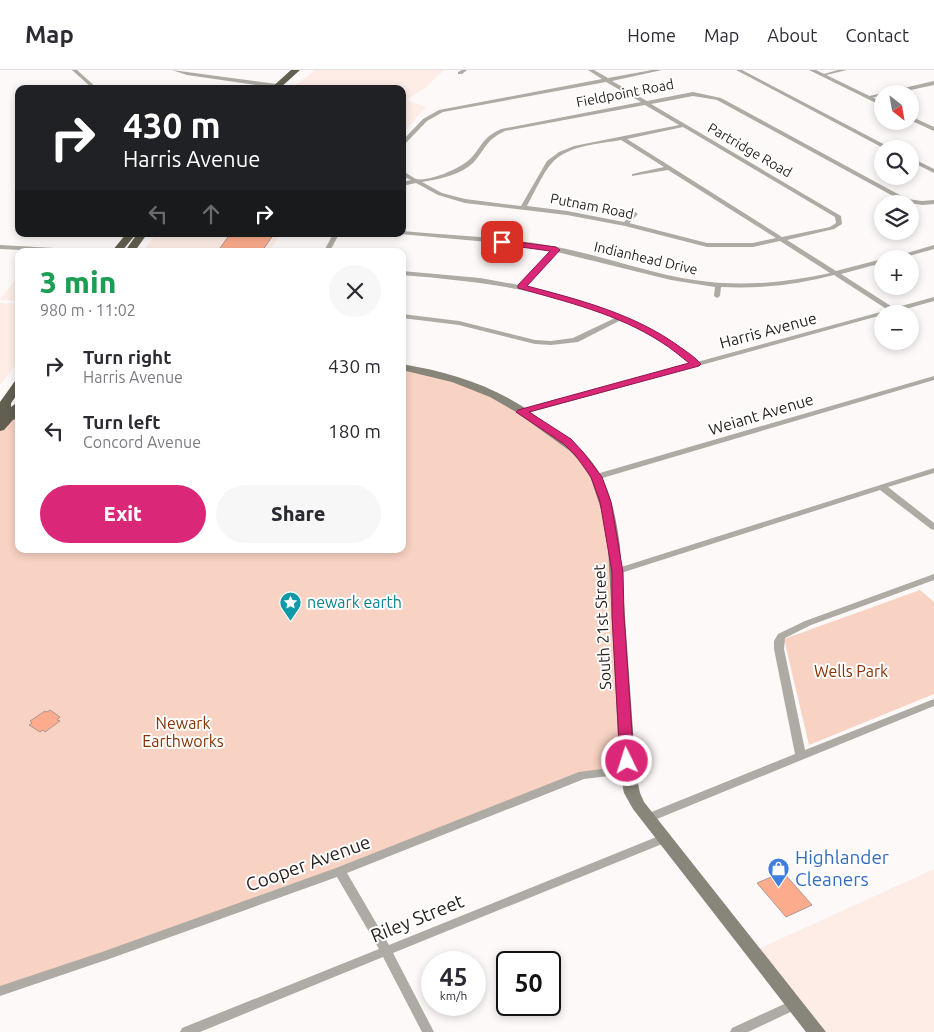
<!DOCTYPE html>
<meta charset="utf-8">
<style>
:root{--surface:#fff;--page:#f7f7f7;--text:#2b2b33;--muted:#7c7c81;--line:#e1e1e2;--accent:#db2777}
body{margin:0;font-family:Ubuntu,sans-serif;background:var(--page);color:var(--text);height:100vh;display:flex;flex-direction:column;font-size:19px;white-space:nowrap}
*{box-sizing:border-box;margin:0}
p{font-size:16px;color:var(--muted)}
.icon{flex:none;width:28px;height:28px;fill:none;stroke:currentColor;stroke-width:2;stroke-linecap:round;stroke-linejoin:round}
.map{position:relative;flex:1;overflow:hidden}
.sheet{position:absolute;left:15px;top:178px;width:391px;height:305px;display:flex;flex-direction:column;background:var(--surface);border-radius:10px;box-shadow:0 2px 8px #0003}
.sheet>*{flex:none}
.hud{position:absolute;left:15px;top:15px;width:391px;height:152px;border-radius:10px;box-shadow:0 2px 8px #0003;background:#202124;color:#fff;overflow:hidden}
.needle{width:32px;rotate:149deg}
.fabs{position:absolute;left:874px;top:15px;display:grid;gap:10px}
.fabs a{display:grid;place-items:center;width:45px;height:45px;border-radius:50%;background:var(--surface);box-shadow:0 2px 8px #0003;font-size:25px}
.speed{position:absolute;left:421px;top:881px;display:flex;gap:10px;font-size:25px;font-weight:700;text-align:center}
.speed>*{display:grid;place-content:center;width:65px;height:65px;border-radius:50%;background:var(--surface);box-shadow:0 2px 8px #0003;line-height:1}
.speed small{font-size:12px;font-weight:400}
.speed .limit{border:2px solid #111;border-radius:8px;background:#fff;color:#111}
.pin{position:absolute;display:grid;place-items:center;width:42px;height:42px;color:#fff;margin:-21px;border-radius:10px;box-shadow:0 2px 8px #0006}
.me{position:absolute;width:55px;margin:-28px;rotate:356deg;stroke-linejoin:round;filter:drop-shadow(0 0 4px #0008)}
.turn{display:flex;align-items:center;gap:18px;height:105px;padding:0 25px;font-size:22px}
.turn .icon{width:65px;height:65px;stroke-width:2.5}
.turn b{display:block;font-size:35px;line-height:42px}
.lanes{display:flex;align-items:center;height:48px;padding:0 25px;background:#0003;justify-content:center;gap:25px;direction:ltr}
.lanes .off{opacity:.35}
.round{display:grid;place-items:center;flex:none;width:52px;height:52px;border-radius:26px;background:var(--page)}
.overview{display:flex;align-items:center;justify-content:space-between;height:85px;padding:0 25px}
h1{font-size:30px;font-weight:800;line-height:38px;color:#1e9e55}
.primary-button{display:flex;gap:10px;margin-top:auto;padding:10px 25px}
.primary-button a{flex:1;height:58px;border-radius:30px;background:var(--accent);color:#fff;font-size:20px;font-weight:800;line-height:58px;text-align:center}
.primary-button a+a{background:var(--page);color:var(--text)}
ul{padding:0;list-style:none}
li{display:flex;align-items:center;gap:15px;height:65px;padding:0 25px}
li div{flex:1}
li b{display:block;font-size:19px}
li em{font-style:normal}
header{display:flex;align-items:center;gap:30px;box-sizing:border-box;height:70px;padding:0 25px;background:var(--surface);border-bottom:1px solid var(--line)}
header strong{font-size:24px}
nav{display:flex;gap:28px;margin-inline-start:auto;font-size:18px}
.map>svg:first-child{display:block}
.built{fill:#feede7}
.green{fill:#f8d2c3}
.building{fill:#fcac8c;stroke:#ab9991}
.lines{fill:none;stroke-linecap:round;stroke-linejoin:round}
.minor{fill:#adaba3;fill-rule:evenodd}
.tertiary{fill:#adaba3;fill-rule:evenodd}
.secondary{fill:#88857a;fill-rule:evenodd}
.trunk{fill:#625e50;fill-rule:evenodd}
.route{fill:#db2777;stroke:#8e194d}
.labels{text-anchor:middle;stroke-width:4;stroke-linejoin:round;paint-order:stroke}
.far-street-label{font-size:14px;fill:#261f1c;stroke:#fff}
.street-label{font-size:16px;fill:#261f1c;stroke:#fff}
.culture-label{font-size:16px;fill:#0d838f;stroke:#fff;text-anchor:start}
.park-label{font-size:16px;fill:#873202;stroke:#fff}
.near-shop-label{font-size:19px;fill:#366cbe;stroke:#fff;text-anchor:start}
.near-street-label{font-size:19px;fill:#261f1c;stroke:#fff}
</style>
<header>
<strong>Map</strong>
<nav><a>Home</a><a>Map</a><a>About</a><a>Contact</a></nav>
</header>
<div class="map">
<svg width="934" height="962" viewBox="0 0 934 962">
<rect width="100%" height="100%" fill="#fdf9f8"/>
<g class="built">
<polygon points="315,0 444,0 425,18 406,30 426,37 403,63 402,19 291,19"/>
<polygon points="156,164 281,164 269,181 143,181"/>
<polygon points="19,206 19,231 0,230 0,229"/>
<polygon points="0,233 19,234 19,290 0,315"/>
<polygon points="934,799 934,962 825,962 758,879"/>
</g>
<g class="green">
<polygon points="403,297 484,320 580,384 607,435 628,704 583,705 340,801 0,921 0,357 19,346 19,479 402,479"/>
<polygon points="920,520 934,532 934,624 809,675 784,569"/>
</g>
<g class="building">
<polygon points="230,164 274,164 262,181 218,181"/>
<polygon points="50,640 60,647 57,650 60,651 45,662 43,660 40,662 29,655 32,653 30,651 45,641 47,642"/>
<polygon points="783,802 812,835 786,847 757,813"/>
</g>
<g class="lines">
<g class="minor">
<polygon points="72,0 77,0 98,19 93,19"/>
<polygon points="172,0 277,14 280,16 277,18 187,5"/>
<polygon points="462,0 467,0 462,4 458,4 458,2"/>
<path d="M588,0H594L608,8L652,0H662L612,11L647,31L693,22L721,28L907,129L922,131L934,130V134L922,135L904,132L717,30L693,26L651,34L841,146L842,154L834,159L787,170L836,201L882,189V193L841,204L894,238L934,227V231L888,244H882V245L524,344H518L517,342L518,340L691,293L662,272L621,250L578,272L551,275L535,274L459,255L402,248V244L459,251L535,270L551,271L573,268L615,248C547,219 475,211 402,205V201L480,208L519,215L551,181L499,173L400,164H402V161C454,166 507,167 557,177C603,186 648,203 694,210C740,217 784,213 830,203L780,171L753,177H707L625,156L567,145L465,133L438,125L416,113L402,116V112L411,110L402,106V101C407,103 412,107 416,109C429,112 462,98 471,88C483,75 482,68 501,59L641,32L606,12L443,42L427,51L402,77V71L423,49L439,40L602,9ZM645,35L679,55L574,76L559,82L547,91L521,136L465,129L442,123L422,112C440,109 461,105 474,92C486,78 486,70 505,61ZM683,57L835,147L836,153L830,157L782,167L627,69ZM621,70L664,97L632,104V106L668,100L776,168L753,173H707L629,153L638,144L635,142L624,152L567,141L527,136C533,125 544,101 552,93C568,75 599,74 621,70ZM557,182L671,210L715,217L714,226L717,228L720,226L721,217C760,219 797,215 834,205L888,240L697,292C687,284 677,275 666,269C623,242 575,227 525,216Z"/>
<polygon points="736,0 742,0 893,79 885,79"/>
<polygon points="838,0 847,0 822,6 820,5"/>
<polygon points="934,11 934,15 892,24 882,24 882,25 868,29 865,27"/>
<polygon points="910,87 934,99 934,103 910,91"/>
<polygon points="333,164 339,164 330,181 324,181"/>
<polygon points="0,175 72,179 75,181 42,181 0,179"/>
<polygon points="934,175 934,179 898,189 887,189"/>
<polygon points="934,306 934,310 599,409 596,409 592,407 593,405"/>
<polygon points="934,398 934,403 888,417 934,453 934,460 931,459 880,420 621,503 618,504 614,501 615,499"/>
<polygon points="934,504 934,510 811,555 785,568 784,579 805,680 934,629 934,636 652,751 648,752 644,751 643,748 644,745 795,684 774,579 774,571 778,564 805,551"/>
<polygon points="609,698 632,701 633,704 632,707 628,708 609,706 584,709 347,803 389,875 659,766 663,765 667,766 669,769 667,772 393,883 434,962 422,962 383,887 200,962 180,962 182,958 379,879 337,807 109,889 0,926 0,916 102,882 336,798 579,702"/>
<polygon points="795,929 799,930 801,934 799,938 748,962 730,962 732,958"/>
</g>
<g class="tertiary">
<polygon points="809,0 816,0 882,32 882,36"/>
<polygon points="910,46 934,57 934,61 910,50"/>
</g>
<g class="secondary">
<path d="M402,294C442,301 480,311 515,332C526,338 536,346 546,354C566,367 584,379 597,399C612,422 616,450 620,476L636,704L640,723L644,732L826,962H806L633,739L624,723L620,704L608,476L602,442L591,409L583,395L570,381L516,342L490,327L452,312L402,300Z"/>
<polygon points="19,343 19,349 0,352 0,346"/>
</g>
<g class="trunk">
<polygon points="291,0 300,0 279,19 270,19"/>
<polygon points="126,164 136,164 122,181 112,181"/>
<polygon points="137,164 147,164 135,181 125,181"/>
<polygon points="19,310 19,322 11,333 11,337 19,331 19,343 4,360 0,361 0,332 15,311"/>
</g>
</g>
<path class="route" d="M502,170L556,177L560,180L527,216C580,230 635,244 680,277C687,282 695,287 701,294L699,296L529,342L571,369L583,382L602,407L611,432L623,502L624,546L634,691L632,695H622L620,691L612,546V502L600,432L591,407L576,386L564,374L516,342L518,340L689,293C680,286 671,278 661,272C618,244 567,232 518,218V215L550,181L499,174V171Z"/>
<defs>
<symbol id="sight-pin" viewBox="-11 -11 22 30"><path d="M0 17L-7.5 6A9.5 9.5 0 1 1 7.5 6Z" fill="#0f9aa8" stroke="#fff"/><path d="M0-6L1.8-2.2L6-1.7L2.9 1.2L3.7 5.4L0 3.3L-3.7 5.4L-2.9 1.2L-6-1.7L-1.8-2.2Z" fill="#fff"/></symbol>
<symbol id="shop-pin" viewBox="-11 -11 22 30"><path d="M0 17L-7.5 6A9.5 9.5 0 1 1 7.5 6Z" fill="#3f7fe0" stroke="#fff"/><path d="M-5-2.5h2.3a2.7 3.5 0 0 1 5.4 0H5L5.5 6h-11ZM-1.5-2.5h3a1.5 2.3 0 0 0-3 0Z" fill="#fff"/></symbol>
</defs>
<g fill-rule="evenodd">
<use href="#sight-pin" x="278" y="520" width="25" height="34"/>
<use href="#shop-pin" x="766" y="786" width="25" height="34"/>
</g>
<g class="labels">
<g class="far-street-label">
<text transform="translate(625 23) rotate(-11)" y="5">Fieldpoint Road</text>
<text transform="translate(750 80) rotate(30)" y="5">Partridge Road</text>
<text transform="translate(592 136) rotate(11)" y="5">Putnam Road</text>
<text transform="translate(646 188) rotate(13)" y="5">Indianhead Drive</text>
</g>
<g class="street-label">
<text transform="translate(768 260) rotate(-15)" y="6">Harris Avenue</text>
<text transform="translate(761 344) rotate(-17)" y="6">Weiant Avenue</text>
<text transform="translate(602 557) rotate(-93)" y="6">South 21st Street</text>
</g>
<g class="culture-label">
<text x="307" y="538">newark earth</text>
</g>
<g class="park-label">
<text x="851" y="607">Wells Park</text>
<text x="183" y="659">Newark<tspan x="183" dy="18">Earthworks</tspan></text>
</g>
<g class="near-shop-label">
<text x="795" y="794">Highlander<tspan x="795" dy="22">Cleaners</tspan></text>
</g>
<g class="near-street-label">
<text transform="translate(308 793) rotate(-20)" y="7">Cooper Avenue</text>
<text transform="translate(417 848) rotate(-22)" y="7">Riley Street</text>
</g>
</g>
</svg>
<div class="fabs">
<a><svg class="needle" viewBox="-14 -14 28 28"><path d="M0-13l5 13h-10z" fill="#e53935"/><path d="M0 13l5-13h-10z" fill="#7c7c81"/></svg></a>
<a><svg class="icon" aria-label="search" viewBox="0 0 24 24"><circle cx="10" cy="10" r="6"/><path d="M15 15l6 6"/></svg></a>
<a><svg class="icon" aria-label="layers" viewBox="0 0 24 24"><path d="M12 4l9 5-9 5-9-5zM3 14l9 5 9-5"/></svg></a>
<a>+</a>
<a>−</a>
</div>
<div class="speed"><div>45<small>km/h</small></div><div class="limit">50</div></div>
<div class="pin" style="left:502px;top:172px;background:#d93025"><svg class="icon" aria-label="arrive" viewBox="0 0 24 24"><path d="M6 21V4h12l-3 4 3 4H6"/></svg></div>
<svg class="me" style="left:627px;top:691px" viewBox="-20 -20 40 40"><circle r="17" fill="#db2777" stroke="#fff" stroke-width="3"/><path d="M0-11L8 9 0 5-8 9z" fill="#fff"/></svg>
<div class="hud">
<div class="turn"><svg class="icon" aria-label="right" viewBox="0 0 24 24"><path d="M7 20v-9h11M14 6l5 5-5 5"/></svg><div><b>430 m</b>Harris Avenue</div></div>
<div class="lanes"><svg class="icon off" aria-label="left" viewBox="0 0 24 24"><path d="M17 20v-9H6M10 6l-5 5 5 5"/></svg><svg class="icon off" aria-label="ahead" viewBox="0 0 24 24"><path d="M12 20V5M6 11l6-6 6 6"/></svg><svg class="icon" aria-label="right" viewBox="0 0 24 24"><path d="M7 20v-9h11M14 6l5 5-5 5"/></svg></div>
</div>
<section class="sheet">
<div class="overview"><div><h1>3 min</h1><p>980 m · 11:02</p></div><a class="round"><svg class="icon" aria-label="close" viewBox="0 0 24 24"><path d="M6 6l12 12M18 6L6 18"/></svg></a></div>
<ul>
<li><svg class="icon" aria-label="right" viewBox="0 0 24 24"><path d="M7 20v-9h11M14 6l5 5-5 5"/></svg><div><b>Turn right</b><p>Harris Avenue</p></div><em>430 m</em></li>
<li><svg class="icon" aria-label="left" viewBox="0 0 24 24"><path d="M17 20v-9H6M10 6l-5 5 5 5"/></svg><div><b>Turn left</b><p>Concord Avenue</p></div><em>180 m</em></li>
</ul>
<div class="primary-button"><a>Exit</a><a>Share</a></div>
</section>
</div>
